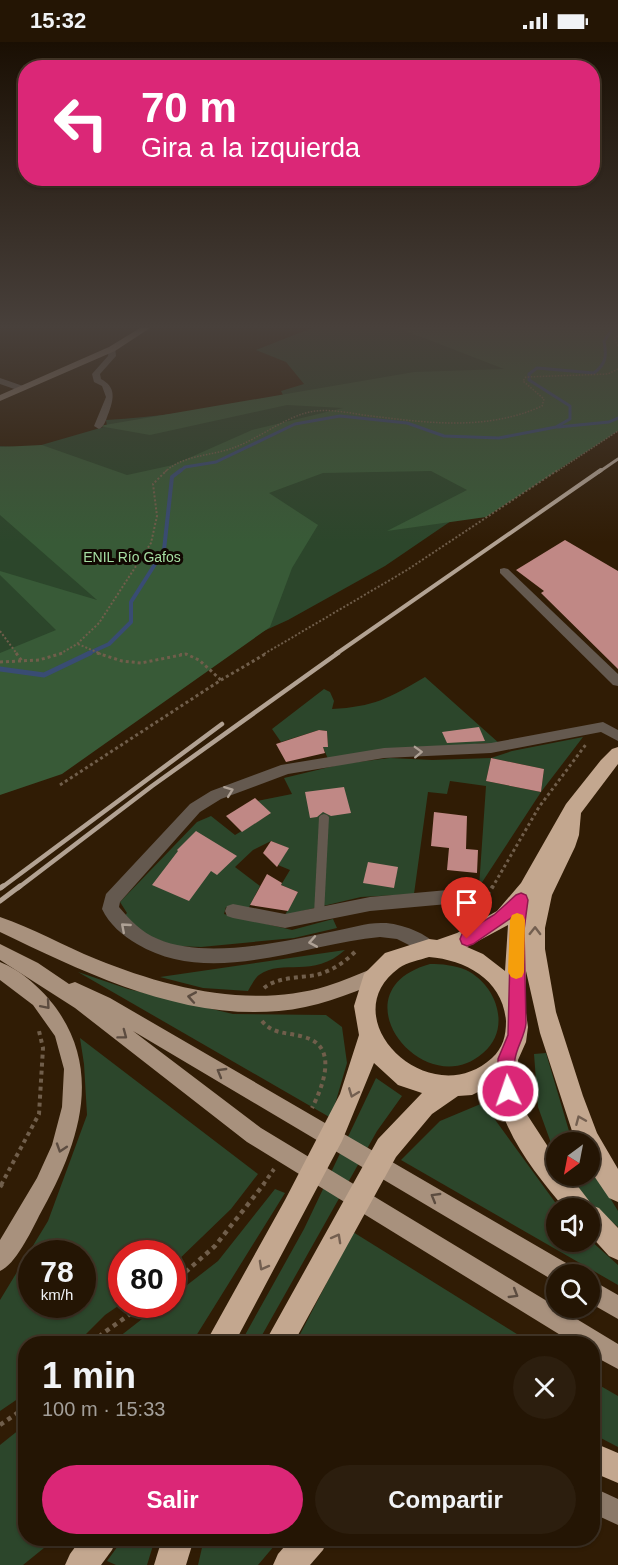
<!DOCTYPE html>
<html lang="es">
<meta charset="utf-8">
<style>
:root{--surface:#241504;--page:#2c1e0e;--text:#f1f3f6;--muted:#a39f9a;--line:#413426;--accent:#db2777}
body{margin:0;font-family:Arial,sans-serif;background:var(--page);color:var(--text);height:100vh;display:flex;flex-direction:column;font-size:22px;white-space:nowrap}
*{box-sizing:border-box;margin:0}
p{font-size:20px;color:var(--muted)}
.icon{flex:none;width:33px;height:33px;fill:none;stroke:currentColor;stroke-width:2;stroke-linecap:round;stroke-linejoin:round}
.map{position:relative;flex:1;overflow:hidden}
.drawer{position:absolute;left:18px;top:1294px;width:582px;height:210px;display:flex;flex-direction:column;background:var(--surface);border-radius:24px;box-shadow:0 2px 4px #0004,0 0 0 2px var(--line)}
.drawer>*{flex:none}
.banner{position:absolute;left:18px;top:18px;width:582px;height:126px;border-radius:24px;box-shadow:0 2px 4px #0004,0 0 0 2px var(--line);background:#db2777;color:#fff;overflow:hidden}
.needle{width:39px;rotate:212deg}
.controls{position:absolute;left:546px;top:1090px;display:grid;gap:12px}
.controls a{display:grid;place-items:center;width:54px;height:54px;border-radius:50%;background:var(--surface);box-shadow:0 2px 4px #0004,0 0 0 2px var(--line);font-size:30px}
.speed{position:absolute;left:18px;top:1198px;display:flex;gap:12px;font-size:30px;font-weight:700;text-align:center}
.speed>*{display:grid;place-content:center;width:78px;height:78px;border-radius:50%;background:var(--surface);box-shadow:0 2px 4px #0004,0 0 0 2px var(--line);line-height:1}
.speed small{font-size:15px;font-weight:400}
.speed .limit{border:9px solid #d22;background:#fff;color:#111}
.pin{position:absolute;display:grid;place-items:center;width:51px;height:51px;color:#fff;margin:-62px -26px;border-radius:50% 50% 50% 0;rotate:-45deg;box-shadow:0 0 6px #0007}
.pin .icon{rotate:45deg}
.me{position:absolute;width:66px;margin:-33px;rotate:357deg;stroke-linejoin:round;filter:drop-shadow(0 0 4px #0008)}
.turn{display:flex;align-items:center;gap:21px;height:126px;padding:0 24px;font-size:27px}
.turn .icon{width:78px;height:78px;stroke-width:2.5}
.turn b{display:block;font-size:42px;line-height:51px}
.round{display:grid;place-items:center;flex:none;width:63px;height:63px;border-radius:32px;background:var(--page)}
.head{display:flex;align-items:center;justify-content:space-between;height:102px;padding:0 24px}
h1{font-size:36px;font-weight:700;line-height:45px}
.primary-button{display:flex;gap:12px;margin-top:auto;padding:12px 24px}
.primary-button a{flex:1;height:69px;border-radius:36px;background:var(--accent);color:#fff;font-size:24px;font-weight:700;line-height:69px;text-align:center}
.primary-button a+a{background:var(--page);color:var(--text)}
.status{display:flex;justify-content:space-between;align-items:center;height:42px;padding:0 30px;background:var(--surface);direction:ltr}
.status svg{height:16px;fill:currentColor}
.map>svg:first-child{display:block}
.green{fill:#2c462b;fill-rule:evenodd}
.forest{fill:#385a37}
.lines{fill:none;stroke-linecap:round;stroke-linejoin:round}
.stream-far2{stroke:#394c73;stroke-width:3}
.stream-far1{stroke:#394c73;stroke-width:4}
.stream{stroke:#394c73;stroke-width:5}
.building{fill:#c08885}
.path-far4{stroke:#705e4b;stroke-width:1.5;stroke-dasharray:1.5 1.5;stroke-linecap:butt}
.path-far3{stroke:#705e4b;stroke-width:2;stroke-dasharray:2 2;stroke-linecap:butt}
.path-far2{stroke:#705e4b;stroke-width:3;stroke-dasharray:3 3;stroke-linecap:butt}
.path-far1{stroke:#705e4b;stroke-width:4;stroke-dasharray:4 4;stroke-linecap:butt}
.path{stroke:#705e4b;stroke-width:4.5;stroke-dasharray:4.5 4.5;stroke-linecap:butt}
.lane{fill:#64594f;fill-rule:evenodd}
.street{fill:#64594f;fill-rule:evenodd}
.secondary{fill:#8b7969;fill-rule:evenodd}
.primary{fill:#a8917d;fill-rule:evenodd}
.highway{fill:#c3a78f;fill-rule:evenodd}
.rail-far3{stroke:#b2a293;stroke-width:3}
.rail-far2{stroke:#b2a293;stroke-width:4}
.rail-far1{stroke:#b2a293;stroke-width:4.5}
.rail{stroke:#b2a293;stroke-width:5}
.oneway{stroke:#aea195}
.oneway2{stroke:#735f50}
.oneway3{stroke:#5c4c40}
.route{fill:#db2777;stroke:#8e194d;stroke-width:1.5}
.slow{fill:#f59e0b}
.labels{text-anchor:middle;stroke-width:6;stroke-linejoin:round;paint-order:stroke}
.far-park-label{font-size:14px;fill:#a6dfa3;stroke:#110802}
</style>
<div class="status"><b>15:32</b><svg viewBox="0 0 49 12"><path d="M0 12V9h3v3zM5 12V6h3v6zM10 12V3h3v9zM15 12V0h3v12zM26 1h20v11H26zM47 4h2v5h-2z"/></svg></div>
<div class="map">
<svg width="618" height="1523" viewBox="0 0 618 1523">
<rect width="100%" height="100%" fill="#301c05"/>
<g class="green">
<path d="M312,286H618L451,479L385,524L288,578L255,593L0,745V404L31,406L107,384L106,378C166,375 224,365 283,353L281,349L304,342L286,320L256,308Z"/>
<path d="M425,635L500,702L485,701L328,717L323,705L328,704L327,689L319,688L281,700L272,687L324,647L330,650L334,659L332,667C373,665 390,656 425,635Z"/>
<path d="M583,695L541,750L479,845L486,744L450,739L447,752L428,750L414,852L361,855L285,873L298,850L281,843L290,828L278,823L288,806L271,799L253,808L235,825L260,844L246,871L226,865L224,872L292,888L333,877L337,886L294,896L201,905L175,904L146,893L122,877L127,871L120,860L197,780L211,774L235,793L270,772L257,759L292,752L284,736L342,722L390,716L432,718L491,716L512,709ZM491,716L544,727L541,750L486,739Z"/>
<path d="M345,908C313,937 283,916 259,933C255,936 251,944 248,949L203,946L160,935Z"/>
<path d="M430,922C442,922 454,923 466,928C497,943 512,987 483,1011C424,1063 333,949 430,922Z"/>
<polygon points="78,930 128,947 233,972 326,973 342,985 347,1021 331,1076"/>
<path d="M80,996L258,1132L231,1167L173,1223L172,1212H122L121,1262L105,1273L76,1302H26L25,1352L0,1369V1258L48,1179L87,1073L84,1022ZM32,1212H82V1263H32Z"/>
<polygon points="546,1011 569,1089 577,1101 556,1101 556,1115 538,1065 534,1012"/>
<polygon points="376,1036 402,1054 377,1089 257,1302 240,1302 304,1187"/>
<polygon points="483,1061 560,1167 556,1167 556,1200 590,1198 618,1223 618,1243 401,1118 440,1079"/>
<polygon points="590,1123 618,1169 618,1185 592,1164 570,1134 590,1134"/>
<polygon points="275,1147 285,1151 191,1302 110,1302 160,1263 172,1263 173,1254 218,1219"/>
<polygon points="353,1190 533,1302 295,1302"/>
<polygon points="592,1339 618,1354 618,1405 593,1392"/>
<polygon points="25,1383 26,1497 55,1497 23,1523 0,1523 0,1403"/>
<polygon points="123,1497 155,1497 147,1523 116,1523 107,1519"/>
<polygon points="204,1497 280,1497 258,1523 198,1523"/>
</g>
<polygon class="forest" points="398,286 618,286 618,389 486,475 387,489 467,448 431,429 323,431 269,451 318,483 292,526 270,585 62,732 0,753 0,611 56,588 0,533 0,529 97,558 0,473 0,405 42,403 127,433 173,423 252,388 343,366 287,363 150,393 99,384 414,330 504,327"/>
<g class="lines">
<g class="stream-far2">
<polyline points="558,385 609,380 618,376"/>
<path d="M179,430L185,425L216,420L295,382L340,374L407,381L444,394L499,396L556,385L570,377V364L529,338V332L537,326L594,331C606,322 607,314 604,299L613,286"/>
</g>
<polyline class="stream-far1" points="87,612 109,602 131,580 131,560 164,508 172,435 181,428"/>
<polyline class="stream" points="0,627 44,633 90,611"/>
</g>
<g class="building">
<polygon points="565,498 618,529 618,627 541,551 544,549 516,528"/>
<polygon points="479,685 485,699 447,701 442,690"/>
<polygon points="319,688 327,689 328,705 323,705 325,711 286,720 276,702"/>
<polygon points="491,716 544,727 541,750 486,739"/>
<polygon points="344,745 351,771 331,774 323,770 317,775 310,776 305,750"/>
<polygon points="255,756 271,771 242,790 226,774"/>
<polygon points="434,770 467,774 466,807 478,808 477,831 447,828 449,806 431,804"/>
<polygon points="196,789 237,814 217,833 211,829 189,859 152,843 178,809 177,808"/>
<polygon points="271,799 289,806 277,825 263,811"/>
<polygon points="368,820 398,825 394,846 363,841"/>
<polygon points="267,832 282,841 281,843 298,850 288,869 250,863"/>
</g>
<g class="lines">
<g class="path-far4">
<polyline points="618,294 614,296 618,304"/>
<path d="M165,430C182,413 211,414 233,406C261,396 288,372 316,369C334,367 354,372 371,374C429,381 487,389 542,364L544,357L523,339L526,335L608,332L618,327"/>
<polyline points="556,430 618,389"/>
</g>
<g class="path-far3">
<polyline points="0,589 17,612"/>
<polyline points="78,602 101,612"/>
<polyline points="60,612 77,602 99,581 151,501 157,474 153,442 167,428"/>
<polyline points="180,612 183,612"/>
<polyline points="264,612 407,528 558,428"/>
</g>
<g class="path-far2">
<polyline points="16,611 22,619"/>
<polyline points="97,611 122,619 141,621 186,612 199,618 221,638"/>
<polyline points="0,620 39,618 63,611"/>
<polyline points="60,743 221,638 267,611"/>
<polyline points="492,846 539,765 587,701"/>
</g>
<g class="path-far1">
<polyline points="487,853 493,844"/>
<path d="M264,946C277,935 299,936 316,933C332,929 345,920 357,908"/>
<path d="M262,979C273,993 288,990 304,995C339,1004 323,1044 312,1066"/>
<polyline points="1,1143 39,1072 43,1006 39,989"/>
<polyline points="263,1143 274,1127"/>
</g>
<g class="path">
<polyline points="0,1145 2,1142"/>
<polyline points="172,1242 215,1204 264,1142"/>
<polyline points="93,1302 102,1292 143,1263"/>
<polyline points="0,1383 26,1365"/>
</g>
<polygon class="lane" points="324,772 327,773 329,775 324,872 323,875 319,876 315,875 314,872 319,775 321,773"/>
<g class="street">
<path d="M109,305H115L116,314L100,332L101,337C116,345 114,356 109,370C106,377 105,384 99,387L94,384L106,355L102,344L94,340L92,332L108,314Z"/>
<polygon points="0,336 23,344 24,346 20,349 0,342"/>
<polygon points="504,526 508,527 618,632 618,644 613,643 500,531 500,527"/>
<path d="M603,680L618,688V699L601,690L491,711L384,716L288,732L221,757L200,770L120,860L119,865C130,878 141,890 158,897C207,918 285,899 335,889C351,886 365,881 381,881C397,880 430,891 438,906L435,911L429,913L397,897L380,895C303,902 211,946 137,902C123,894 109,882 102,867L106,852L190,762L211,749L281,723L384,706L491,701Z"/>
<polygon points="470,846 476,848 478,853 476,858 470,860 370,869 285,886 233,876 227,874 225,869 227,864 233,862 285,872 370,855"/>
</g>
<g class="secondary">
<polygon points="140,286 150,286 115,309 0,359 0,353 109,305"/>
<polygon points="592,1445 618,1457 618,1483 592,1471"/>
</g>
<g class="primary">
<path d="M0,875C33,886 64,904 96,917C167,946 252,967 327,944C343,939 358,932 374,926L380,928L383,934L380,940C347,953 315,966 279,969C182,978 85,931 0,890Z"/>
<polygon points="0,902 38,921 69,942 75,940 110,956 573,1225 576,1233 556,1233 556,1240 133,989 261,1086 618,1302 618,1327 592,1313 592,1302 575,1302 247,1100 75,966 0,918"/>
<path d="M0,920C21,928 43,948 56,966C105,1034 76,1108 39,1174C31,1190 15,1223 0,1229V1198L37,1136L52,1103L62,1065L64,1027L55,994L33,963L0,938Z"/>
<polygon points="590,1237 618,1253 618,1277 590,1261"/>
</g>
<g class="highway">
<path d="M618,705V722L581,771L579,793L575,805L552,853L545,886V907L556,970L583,1054L597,1091L618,1127V1160L609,1156L590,1128V1101H577L572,1089L540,991L526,929L525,964L528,985L526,1000L518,1018L520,1049L526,1071L556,1117V1134H570L593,1164L599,1166L618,1186V1218L609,1214L590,1193V1167H565C535,1131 500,1089 496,1041L472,1053L458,1054L432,1072L396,1115L293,1302H264L378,1097L422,1051L398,1043L374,1021L342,1099L234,1302H205L285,1158L340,1052L359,993L354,964L364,932L385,911L429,897L437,898L457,891L497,869L521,841L566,762L601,718L612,707ZM508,883L505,929L483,912L467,905ZM429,915C466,918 503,938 506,979C506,994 503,1006 492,1016C429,1073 330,976 399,926C407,920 420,918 429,915Z"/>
<polygon points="592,1400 618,1411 618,1441 592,1430"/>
<polygon points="81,1497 117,1497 112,1508 101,1523 65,1523 70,1512"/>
<polygon points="162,1497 194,1497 186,1523 154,1523"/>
<polygon points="291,1497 328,1497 323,1508 310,1523 273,1523 278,1512"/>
</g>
<polyline class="rail-far3" points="599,430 618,417"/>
<polyline class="rail-far2" points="336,612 601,428"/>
<g class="rail-far1">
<polyline points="1,846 222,682"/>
<polyline points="18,846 152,744 338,611"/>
</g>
<g class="rail">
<polyline points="0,846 3,844"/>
<polyline points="0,859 20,844"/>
</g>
</g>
<defs><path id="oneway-chevron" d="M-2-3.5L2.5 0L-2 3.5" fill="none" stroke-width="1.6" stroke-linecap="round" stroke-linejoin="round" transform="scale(1.5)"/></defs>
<g class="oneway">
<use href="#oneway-chevron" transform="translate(418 710) rotate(-2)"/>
<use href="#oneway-chevron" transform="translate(229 749) rotate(-21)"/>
<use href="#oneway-chevron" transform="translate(125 885) rotate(-139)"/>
<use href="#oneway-chevron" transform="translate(313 900) rotate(170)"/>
</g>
<g class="oneway2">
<use href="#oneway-chevron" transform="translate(535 889) rotate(-89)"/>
<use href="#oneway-chevron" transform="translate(353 1051) rotate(111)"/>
<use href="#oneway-chevron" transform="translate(580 1078) rotate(-113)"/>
<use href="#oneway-chevron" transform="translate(337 1196) rotate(-61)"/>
<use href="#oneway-chevron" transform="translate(263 1224) rotate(119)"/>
</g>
<g class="oneway3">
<use href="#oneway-chevron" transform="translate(192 955) rotate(-170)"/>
<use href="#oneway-chevron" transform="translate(46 963) rotate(49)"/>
<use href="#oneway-chevron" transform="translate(123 993) rotate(37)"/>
<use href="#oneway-chevron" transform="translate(221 1030) rotate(-150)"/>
<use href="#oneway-chevron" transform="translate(61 1106) rotate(108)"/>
<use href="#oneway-chevron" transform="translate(435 1155) rotate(-150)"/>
<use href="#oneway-chevron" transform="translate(514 1252) rotate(31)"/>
</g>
<linearGradient id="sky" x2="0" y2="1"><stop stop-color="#1a0f03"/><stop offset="0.57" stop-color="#48403b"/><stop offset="1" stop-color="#48403b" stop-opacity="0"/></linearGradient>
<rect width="618" height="500" fill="url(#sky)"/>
<path class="route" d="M521,851L526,853L528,858L524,888L526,981C525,994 517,1004 515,1017C513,1030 520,1043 514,1055L508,1058L502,1055L499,1049L498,1017L508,993L511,876L473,902L467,904L462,902L460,897L462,892L494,873L516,853Z"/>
<polygon class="slow" points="517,871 523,873 525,878 524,930 522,935 516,937 511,935 508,930 510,878 512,873"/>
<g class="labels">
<g class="far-park-label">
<text x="132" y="520">ENIL Río Gafos</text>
</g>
</g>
</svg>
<div class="controls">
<a><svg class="needle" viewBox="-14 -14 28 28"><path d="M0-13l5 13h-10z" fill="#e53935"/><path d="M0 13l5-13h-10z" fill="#a39f9a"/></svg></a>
<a><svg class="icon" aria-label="sound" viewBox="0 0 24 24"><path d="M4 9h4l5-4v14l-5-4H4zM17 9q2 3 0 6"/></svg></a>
<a><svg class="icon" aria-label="search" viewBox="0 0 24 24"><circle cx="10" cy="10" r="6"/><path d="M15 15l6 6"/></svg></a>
</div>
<div class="speed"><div>78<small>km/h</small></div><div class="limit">80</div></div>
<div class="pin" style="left:467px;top:897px;background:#d93025"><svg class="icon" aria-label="arrive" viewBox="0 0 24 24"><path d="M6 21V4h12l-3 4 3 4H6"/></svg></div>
<svg class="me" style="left:508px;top:1049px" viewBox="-20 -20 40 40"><circle r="17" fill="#db2777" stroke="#fff" stroke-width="3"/><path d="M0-11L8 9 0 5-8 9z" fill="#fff"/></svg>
<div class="banner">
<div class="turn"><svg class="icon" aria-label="left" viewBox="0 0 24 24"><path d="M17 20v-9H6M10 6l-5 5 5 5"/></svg><div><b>70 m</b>Gira a la izquierda</div></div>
</div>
<section class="drawer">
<div class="head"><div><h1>1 min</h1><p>100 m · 15:33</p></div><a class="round"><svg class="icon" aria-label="close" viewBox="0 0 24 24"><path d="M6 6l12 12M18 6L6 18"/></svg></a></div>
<div class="primary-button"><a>Salir</a><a>Compartir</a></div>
</section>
</div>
